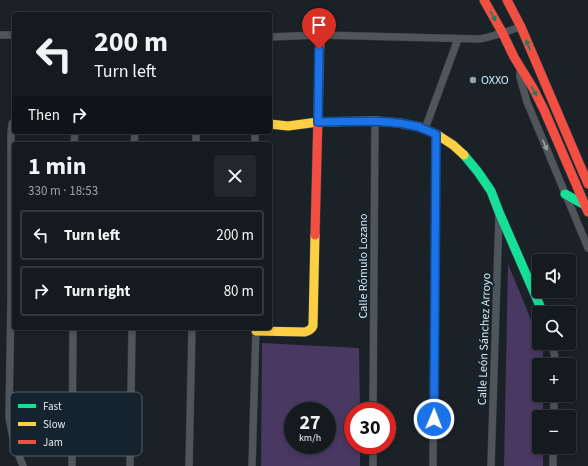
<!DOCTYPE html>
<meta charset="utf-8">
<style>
:root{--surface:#141a1e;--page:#21272b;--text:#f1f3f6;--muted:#9da1a4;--line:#33383c}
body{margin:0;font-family:"Source Sans 3",sans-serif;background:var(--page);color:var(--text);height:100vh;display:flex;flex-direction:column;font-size:15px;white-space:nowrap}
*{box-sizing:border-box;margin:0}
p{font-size:13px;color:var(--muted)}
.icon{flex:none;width:22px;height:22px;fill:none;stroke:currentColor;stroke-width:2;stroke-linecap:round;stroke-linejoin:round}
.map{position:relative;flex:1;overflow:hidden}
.drawer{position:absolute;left:12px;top:142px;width:260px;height:188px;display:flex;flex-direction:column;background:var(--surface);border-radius:4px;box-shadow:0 2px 6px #0003,0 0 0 1px var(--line)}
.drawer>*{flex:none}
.hud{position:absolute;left:12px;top:12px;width:260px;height:122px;border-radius:4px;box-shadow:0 2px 6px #0003,0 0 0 1px var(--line);background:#141a1e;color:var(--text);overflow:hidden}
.buttons{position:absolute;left:532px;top:254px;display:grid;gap:8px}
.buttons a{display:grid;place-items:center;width:44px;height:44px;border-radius:4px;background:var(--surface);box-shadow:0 2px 6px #0003,0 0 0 1px var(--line);font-size:20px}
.speed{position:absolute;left:284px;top:402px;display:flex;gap:8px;font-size:20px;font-weight:700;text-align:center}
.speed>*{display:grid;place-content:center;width:52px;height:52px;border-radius:50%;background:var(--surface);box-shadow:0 2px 6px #0003,0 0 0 1px var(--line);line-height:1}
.speed small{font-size:10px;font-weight:400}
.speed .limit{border:6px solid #d22;background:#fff;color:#111}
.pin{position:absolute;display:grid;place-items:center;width:34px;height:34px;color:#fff;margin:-41px -17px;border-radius:50% 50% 50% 0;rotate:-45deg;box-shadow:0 0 4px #0007}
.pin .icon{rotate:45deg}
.me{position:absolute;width:44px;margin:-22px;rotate:1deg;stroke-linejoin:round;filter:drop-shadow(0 0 3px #0008)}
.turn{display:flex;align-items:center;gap:14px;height:84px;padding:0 16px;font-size:18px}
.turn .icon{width:52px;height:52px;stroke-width:2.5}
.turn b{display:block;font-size:28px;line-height:34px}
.then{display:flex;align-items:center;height:38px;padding:0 16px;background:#0003;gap:8px;font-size:15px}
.round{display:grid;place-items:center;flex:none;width:42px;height:42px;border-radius:4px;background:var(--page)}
.overview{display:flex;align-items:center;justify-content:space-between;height:68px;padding:0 16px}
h1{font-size:24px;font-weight:700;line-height:30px}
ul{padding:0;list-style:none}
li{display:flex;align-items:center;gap:12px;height:50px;margin:0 8px 6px;padding:0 8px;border:2px solid var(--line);border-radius:4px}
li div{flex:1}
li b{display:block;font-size:15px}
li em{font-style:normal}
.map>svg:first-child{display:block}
.green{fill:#493862;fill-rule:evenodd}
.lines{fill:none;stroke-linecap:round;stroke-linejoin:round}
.street-casing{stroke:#393f44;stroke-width:8}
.fast-casing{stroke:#393f44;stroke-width:10}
.slow-casing{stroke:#393f44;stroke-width:10}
.jam-casing{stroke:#393f44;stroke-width:10}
.street{stroke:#4f565b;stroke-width:7}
.fast{stroke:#16e098;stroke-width:9}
.slow{stroke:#ffcf43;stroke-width:9}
.jam{stroke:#f24e42;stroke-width:9}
.oneway{fill:#158263}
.oneway2{fill:#969ea4}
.route-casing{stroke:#114b97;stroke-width:10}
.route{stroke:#1a73e8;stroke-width:7}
.poi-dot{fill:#99a2a9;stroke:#14232e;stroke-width:1.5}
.labels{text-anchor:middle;stroke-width:4;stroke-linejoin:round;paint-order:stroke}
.poi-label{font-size:12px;fill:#dde7ee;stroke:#14232e;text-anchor:start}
.street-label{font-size:12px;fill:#dde7ee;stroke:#14232e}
.key{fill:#14232e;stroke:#505e68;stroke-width:1}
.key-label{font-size:11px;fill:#dde7ee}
</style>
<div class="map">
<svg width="588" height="466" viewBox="0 0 588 466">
<rect width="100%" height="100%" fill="#1a2228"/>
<g class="green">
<polygon points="508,264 539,339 539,343 541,343 543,349 543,365 539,365 539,395 543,395 543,417 539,417 539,447 543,447 543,466 504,466"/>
<path d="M262,343L359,348L360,411H353V445H360V466H261ZM293,411H327V445H293Z"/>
</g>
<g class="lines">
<defs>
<g id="street">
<polyline points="0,35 14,35"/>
<path d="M270,37L320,35L479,39C493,37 507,31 521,27"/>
<polyline points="520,69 520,77 527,102 588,248"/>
<polyline points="14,121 12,124 11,134 11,298 9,417 14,443 23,466"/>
<polyline points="425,129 458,39"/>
<polyline points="255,132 255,144"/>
<polyline points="74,144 75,132"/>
<polyline points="134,144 135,132"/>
<polyline points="196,144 196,132"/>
<polyline points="552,343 555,358 555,365"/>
<polyline points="373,411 375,121"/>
<polyline points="554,417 554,395"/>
<polyline points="72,466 73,328"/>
<polyline points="130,466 132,328"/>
<polyline points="189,466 192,328"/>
<polyline points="252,466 256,328"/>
<polyline points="373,466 373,445"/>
<polyline points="433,466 436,134"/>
<polyline points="491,466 499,215"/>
<polyline points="553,466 553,447"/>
</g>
<g id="fast">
<polyline points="464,155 478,172 491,191 499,212 543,313"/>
<polyline points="565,194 585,205"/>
</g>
<g id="slow">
<polyline points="270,124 288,126 318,122 375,121 399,123 420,127 436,134 453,145 464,155"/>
<path d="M256,331L305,332C309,331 311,330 313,326L315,235"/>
</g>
<g id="jam">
<polyline points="484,0 502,32 514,57 533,88 544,110 588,212"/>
<polyline points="507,0 521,27 588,184"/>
<polyline points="315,235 320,35"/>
</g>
</defs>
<use href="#street" class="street-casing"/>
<use href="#fast" class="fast-casing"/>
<use href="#slow" class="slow-casing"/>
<use href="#jam" class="jam-casing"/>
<use href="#street" class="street"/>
<use href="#fast" class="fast"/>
<use href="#slow" class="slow"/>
<use href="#jam" class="jam"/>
</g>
<defs><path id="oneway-solid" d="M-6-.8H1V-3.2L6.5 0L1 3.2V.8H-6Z"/></defs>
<g class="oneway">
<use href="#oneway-solid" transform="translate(493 16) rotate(60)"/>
<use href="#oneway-solid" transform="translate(528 45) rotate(-113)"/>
<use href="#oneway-solid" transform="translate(534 91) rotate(61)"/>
</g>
<use class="oneway2" href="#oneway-solid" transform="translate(545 145) rotate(67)"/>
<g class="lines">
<defs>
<path id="route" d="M319,49L318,122C351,122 386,118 419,127C424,129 430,132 436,134L434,419"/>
</defs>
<use href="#route" class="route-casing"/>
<use href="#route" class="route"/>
</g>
<circle class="poi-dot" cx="473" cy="80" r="4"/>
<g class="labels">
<g class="poi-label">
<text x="481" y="84">OXXO</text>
</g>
<g class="street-label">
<text transform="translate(363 266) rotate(-90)" y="4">Calle Rómulo Lozano</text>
<text transform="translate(484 339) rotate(-88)" y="4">Calle León Sánchez Arroyo</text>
</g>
</g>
<rect x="10" y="392" width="132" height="64" rx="6" class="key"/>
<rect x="18" y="404" width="18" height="4" fill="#16e098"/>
<rect x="18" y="422" width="18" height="4" fill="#ffcf43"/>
<rect x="18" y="440" width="18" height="4" fill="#f24e42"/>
<g class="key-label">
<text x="43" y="410">Fast</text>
<text x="43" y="428">Slow</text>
<text x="43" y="446">Jam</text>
</g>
</svg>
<div class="buttons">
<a><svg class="icon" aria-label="sound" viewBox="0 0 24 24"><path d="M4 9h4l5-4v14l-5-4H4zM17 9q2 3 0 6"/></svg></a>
<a><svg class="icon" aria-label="search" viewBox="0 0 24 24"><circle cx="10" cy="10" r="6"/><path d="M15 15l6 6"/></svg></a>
<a>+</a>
<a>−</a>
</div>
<div class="speed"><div>27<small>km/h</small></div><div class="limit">30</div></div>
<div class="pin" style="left:319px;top:49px;background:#d93025"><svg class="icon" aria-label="arrive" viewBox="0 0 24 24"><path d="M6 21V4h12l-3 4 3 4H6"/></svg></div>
<svg class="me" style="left:434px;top:419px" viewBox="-20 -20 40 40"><circle r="17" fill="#1a73e8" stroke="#fff" stroke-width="3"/><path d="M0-11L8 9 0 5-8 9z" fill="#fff"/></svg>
<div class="hud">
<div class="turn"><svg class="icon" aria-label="left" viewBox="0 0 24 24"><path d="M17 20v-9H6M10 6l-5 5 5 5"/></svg><div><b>200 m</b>Turn left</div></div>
<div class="then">Then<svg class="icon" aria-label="right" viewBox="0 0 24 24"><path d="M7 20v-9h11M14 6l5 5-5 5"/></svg></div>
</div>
<section class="drawer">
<div class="overview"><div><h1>1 min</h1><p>330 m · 18:53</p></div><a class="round"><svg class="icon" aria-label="close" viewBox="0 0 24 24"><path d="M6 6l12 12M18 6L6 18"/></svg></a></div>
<ul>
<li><svg class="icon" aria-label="left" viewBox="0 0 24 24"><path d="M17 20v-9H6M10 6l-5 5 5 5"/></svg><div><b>Turn left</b></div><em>200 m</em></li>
<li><svg class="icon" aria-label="right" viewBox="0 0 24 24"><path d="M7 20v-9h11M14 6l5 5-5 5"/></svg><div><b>Turn right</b></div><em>80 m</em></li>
</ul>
</section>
</div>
